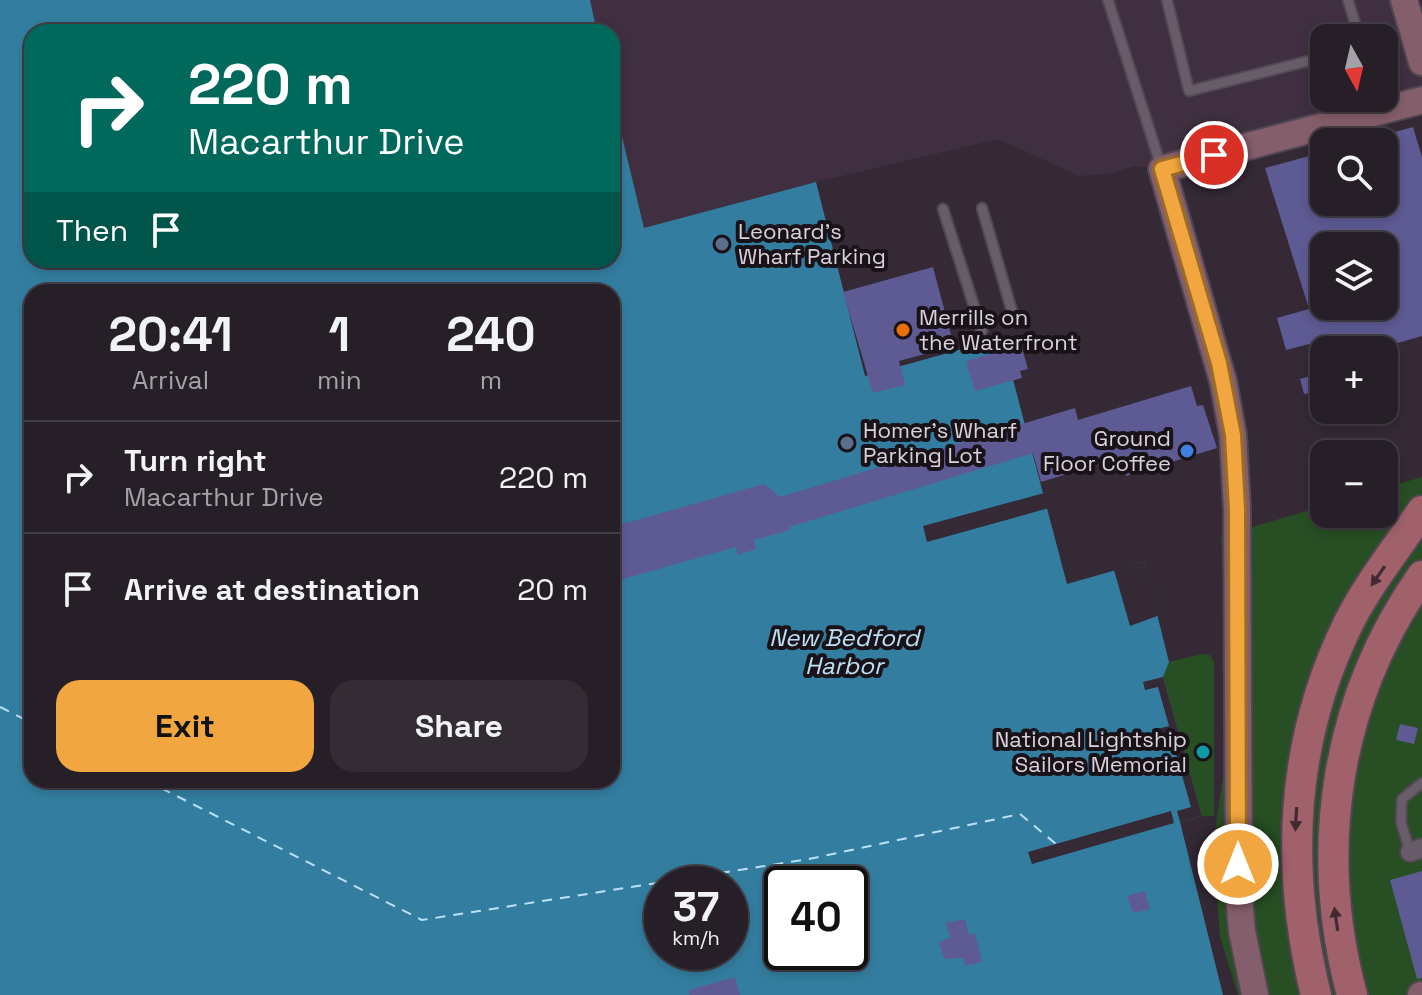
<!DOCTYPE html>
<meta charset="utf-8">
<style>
:root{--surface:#271f28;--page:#332c34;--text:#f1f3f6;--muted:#a4a2a8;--line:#433d45;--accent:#f1a63f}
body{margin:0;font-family:"Space Grotesk",sans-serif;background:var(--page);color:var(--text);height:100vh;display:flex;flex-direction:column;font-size:30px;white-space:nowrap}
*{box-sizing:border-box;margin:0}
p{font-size:26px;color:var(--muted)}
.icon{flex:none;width:44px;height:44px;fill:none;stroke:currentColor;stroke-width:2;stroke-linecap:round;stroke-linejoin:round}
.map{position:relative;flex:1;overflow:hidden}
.drawer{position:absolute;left:24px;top:284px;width:596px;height:504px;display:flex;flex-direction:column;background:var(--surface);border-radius:24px;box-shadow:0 4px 12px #0003,0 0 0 2px var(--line)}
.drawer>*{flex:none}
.hud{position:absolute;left:24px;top:24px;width:596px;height:244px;border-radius:24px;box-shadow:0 4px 12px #0003,0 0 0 2px var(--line);background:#00695c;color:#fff;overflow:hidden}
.needle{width:52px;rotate:172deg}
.controls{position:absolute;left:1310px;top:24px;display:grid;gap:16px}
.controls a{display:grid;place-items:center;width:88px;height:88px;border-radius:16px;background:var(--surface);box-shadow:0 4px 12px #0003,0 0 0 2px var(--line);font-size:40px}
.speed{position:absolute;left:644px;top:866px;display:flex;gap:16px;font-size:40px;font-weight:700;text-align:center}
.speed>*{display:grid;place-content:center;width:104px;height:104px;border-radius:50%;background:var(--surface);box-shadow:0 4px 12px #0003,0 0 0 2px var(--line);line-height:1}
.speed small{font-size:20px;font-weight:400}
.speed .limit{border:4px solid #111;border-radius:12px;background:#fff;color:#111}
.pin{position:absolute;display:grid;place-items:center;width:68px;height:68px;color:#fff;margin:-34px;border:4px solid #fff;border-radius:50%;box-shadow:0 2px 8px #0007}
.me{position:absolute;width:88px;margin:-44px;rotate:0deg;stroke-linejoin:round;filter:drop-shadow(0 0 6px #0008)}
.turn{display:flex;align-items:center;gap:28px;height:168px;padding:0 32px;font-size:36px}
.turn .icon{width:104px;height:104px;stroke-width:2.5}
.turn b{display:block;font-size:56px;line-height:68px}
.then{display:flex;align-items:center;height:76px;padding:0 32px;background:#0003;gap:16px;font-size:30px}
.eta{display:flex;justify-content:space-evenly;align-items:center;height:136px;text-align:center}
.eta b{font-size:48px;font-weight:600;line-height:56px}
.button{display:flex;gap:16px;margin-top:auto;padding:16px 32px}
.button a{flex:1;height:92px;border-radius:24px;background:var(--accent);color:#111;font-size:32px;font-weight:600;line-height:92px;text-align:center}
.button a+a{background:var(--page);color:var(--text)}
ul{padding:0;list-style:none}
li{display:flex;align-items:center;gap:24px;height:112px;padding:0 32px;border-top:2px solid var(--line)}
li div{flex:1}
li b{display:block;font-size:30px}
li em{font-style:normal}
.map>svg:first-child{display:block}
.built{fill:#3f2f40;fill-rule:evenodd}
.green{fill:#274f23}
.water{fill:#337ea0;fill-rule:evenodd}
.pier{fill:#342935}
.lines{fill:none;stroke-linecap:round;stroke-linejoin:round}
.ferry{stroke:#bce1f5;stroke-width:2;stroke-dasharray:10 8;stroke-linecap:butt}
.building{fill:#5e5a93;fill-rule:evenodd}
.lane-casing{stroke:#514752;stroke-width:13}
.street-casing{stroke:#514752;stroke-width:22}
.secondary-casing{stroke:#514752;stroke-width:30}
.primary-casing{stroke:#514752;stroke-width:34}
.lane{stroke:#695c6a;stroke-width:9}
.street{stroke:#695c6a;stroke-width:18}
.secondary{stroke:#845e6b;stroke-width:26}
.primary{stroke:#a0616b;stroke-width:30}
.oneway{fill:#422a32}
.route-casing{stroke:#9d6c29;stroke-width:20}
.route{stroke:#f1a63f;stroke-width:14}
.service-dot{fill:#5c6f8a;stroke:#191319;stroke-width:3}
.food-dot{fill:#e8710a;stroke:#191319;stroke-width:3}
.shop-dot{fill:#3f7fe0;stroke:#191319;stroke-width:3}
.culture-dot{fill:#0f9aa8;stroke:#191319;stroke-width:3}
.labels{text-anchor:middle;stroke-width:8;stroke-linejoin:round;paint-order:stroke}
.poi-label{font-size:22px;fill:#dad2db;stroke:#191319;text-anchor:start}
.water-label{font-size:24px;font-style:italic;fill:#bce1f5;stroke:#191319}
</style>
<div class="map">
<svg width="1422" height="995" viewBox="0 0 1422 995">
<rect width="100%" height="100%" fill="#342935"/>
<path class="built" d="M590,0H1404L1422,62V100L1162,169L1134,166L1114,173L1079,176L998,139L817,182L612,292H352L612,260L640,215L612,95V32H597ZM1324,38H1384V98H1324Z"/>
<g class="green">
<polygon points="1422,477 1422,995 1238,995 1220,937 1213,845 1226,756 1229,670 1221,536 1324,506 1324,514 1384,514 1384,488"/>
<polygon points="1201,654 1210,655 1214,662 1214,816 1202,816 1163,677 1169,662"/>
</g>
<path class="water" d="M0,0H590L597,32H32V260H612V95L644,228L816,182L865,376L1002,338L1067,584L1144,562L1169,662L1163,677L1202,816L1180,822L1223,995H0ZM32,292H612V780H32ZM662,884H730V952H662ZM782,884H850V952H782Z"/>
<g class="pier">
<polygon points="1044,493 1049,508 927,542 923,526"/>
<polygon points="1144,562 1160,615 1130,626 1114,570"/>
<polygon points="1163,677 1202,816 1180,822 1177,811 1191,807 1171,737 1158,741 1154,730 1169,726 1158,687 1145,690 1143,682"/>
<polygon points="1171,811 1174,823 1032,864 1028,852"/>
</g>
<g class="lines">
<g class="ferry">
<polyline points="0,707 32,723"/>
<polyline points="145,780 422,920 809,859 1020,814 1056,844"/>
</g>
</g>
<g class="building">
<path d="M1413,127L1422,157V336L1391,345L1393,350H1320L1317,342L1286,350L1277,318L1309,309L1265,168L1324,152V202H1384V135ZM1324,246H1384V306H1324Z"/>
<polygon points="933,267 954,346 899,361 905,385 873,393 843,292"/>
<polygon points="1012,335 1016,350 1022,348 1028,369 1020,371 1022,378 975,391 966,361 998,352 994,340"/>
<polygon points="1324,372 1324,423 1318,424 1310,393 1304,394 1300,379"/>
<polygon points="1191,386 1197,406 1203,405 1217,448 1126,476 1121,458 1041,482 1033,453 789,527 790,530 754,540 756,549 738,555 736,547 612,582 612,527 764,484 780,497 1075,408 1078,420"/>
<polygon points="1400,724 1418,728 1414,744 1396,740"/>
<polygon points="1422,871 1422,978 1417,979 1390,880"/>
<polygon points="1145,891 1150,909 1133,913 1127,896"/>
<polygon points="965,919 969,935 975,933 982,962 965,966 963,958 944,959 939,942 950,938 946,923"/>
<polygon points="735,977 740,995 689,995 689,990"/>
</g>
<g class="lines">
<defs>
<g id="lane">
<polyline points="1108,0 1161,166"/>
<polyline points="1167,0 1189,91 1324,57"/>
<polyline points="1348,0 1356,26 1351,38"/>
<polyline points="982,208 1014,318"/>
<polyline points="943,209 982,331"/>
<polyline points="1410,852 1401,822 1402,799 1422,783"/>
</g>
<polyline id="street" points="1410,852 1422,848"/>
<g id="secondary">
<polyline points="1404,0 1422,62"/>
<polyline points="1255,995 1242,931 1239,896 1237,509 1233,435 1223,381 1162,169 1422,100"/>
<polyline points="1421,995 1422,995"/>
</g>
<g id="primary">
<path d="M1316,995C1285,869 1290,743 1348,624C1368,584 1397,548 1422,511"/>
<path d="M1352,995C1313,850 1335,700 1422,576"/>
</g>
</defs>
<use href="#lane" class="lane-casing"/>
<use href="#street" class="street-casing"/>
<use href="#secondary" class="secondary-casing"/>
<use href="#primary" class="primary-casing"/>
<use href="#lane" class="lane"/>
<use href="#street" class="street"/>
<use href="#secondary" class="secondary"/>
<use href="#primary" class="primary"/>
</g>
<defs><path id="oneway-solid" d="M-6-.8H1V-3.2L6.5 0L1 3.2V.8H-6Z" transform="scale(2)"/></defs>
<g class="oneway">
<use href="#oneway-solid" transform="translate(1378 576) rotate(125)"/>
<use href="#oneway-solid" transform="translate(1296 819) rotate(93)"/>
<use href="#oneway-solid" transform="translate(1336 919) rotate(-98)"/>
</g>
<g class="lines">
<defs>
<polyline id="route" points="1214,155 1162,169 1219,363 1233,435 1237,509 1238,864"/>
</defs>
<use href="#route" class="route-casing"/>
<use href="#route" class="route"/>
</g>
<g class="service-dot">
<circle cx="722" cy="244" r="8"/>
<circle cx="847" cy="443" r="8"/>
</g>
<circle class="food-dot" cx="903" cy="330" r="8"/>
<circle class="shop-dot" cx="1187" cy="451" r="8"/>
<circle class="culture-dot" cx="1203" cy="752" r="8"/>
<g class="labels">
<g class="poi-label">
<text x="738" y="239">Leonard's<tspan x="738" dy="25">Wharf Parking</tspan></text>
<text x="919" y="325">Merrills on<tspan x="919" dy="25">the Waterfront</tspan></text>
<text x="863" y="438">Homer's Wharf<tspan x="863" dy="25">Parking Lot</tspan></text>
<text x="1171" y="446" text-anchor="end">Ground<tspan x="1171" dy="25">Floor Coffee</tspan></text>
<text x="1187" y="747" text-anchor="end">National Lightship<tspan x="1187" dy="25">Sailors Memorial</tspan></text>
</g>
<g class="water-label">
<text x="844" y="646">New Bedford<tspan x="844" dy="28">Harbor</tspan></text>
</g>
</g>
</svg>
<div class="controls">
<a><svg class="needle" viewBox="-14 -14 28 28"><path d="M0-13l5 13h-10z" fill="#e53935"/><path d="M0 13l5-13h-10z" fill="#a4a2a8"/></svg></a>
<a><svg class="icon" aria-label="search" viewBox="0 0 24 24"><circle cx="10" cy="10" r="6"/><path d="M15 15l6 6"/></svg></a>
<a><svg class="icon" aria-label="layers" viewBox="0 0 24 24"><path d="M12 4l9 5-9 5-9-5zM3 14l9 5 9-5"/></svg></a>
<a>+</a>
<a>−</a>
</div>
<div class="speed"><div>37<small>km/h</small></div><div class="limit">40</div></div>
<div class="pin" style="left:1214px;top:155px;background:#d93025"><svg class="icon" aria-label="arrive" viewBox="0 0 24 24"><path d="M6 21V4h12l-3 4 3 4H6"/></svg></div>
<svg class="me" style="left:1238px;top:864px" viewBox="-20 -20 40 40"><circle r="17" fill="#f1a63f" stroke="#fff" stroke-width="3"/><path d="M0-11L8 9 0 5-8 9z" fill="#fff"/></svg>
<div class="hud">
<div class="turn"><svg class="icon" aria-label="right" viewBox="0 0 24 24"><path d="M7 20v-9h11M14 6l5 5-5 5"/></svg><div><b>220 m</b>Macarthur Drive</div></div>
<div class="then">Then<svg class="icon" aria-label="arrive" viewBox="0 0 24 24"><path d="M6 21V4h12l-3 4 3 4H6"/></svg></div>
</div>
<section class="drawer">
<div class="eta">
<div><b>20:41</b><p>Arrival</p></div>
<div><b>1</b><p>min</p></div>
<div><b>240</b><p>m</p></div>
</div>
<ul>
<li><svg class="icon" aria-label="right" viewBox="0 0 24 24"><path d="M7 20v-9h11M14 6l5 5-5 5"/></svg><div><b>Turn right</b><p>Macarthur Drive</p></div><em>220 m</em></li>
<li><svg class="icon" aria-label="arrive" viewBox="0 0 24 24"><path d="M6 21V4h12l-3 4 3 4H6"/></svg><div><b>Arrive at destination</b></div><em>20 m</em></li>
</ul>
<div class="button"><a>Exit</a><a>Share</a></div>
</section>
</div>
